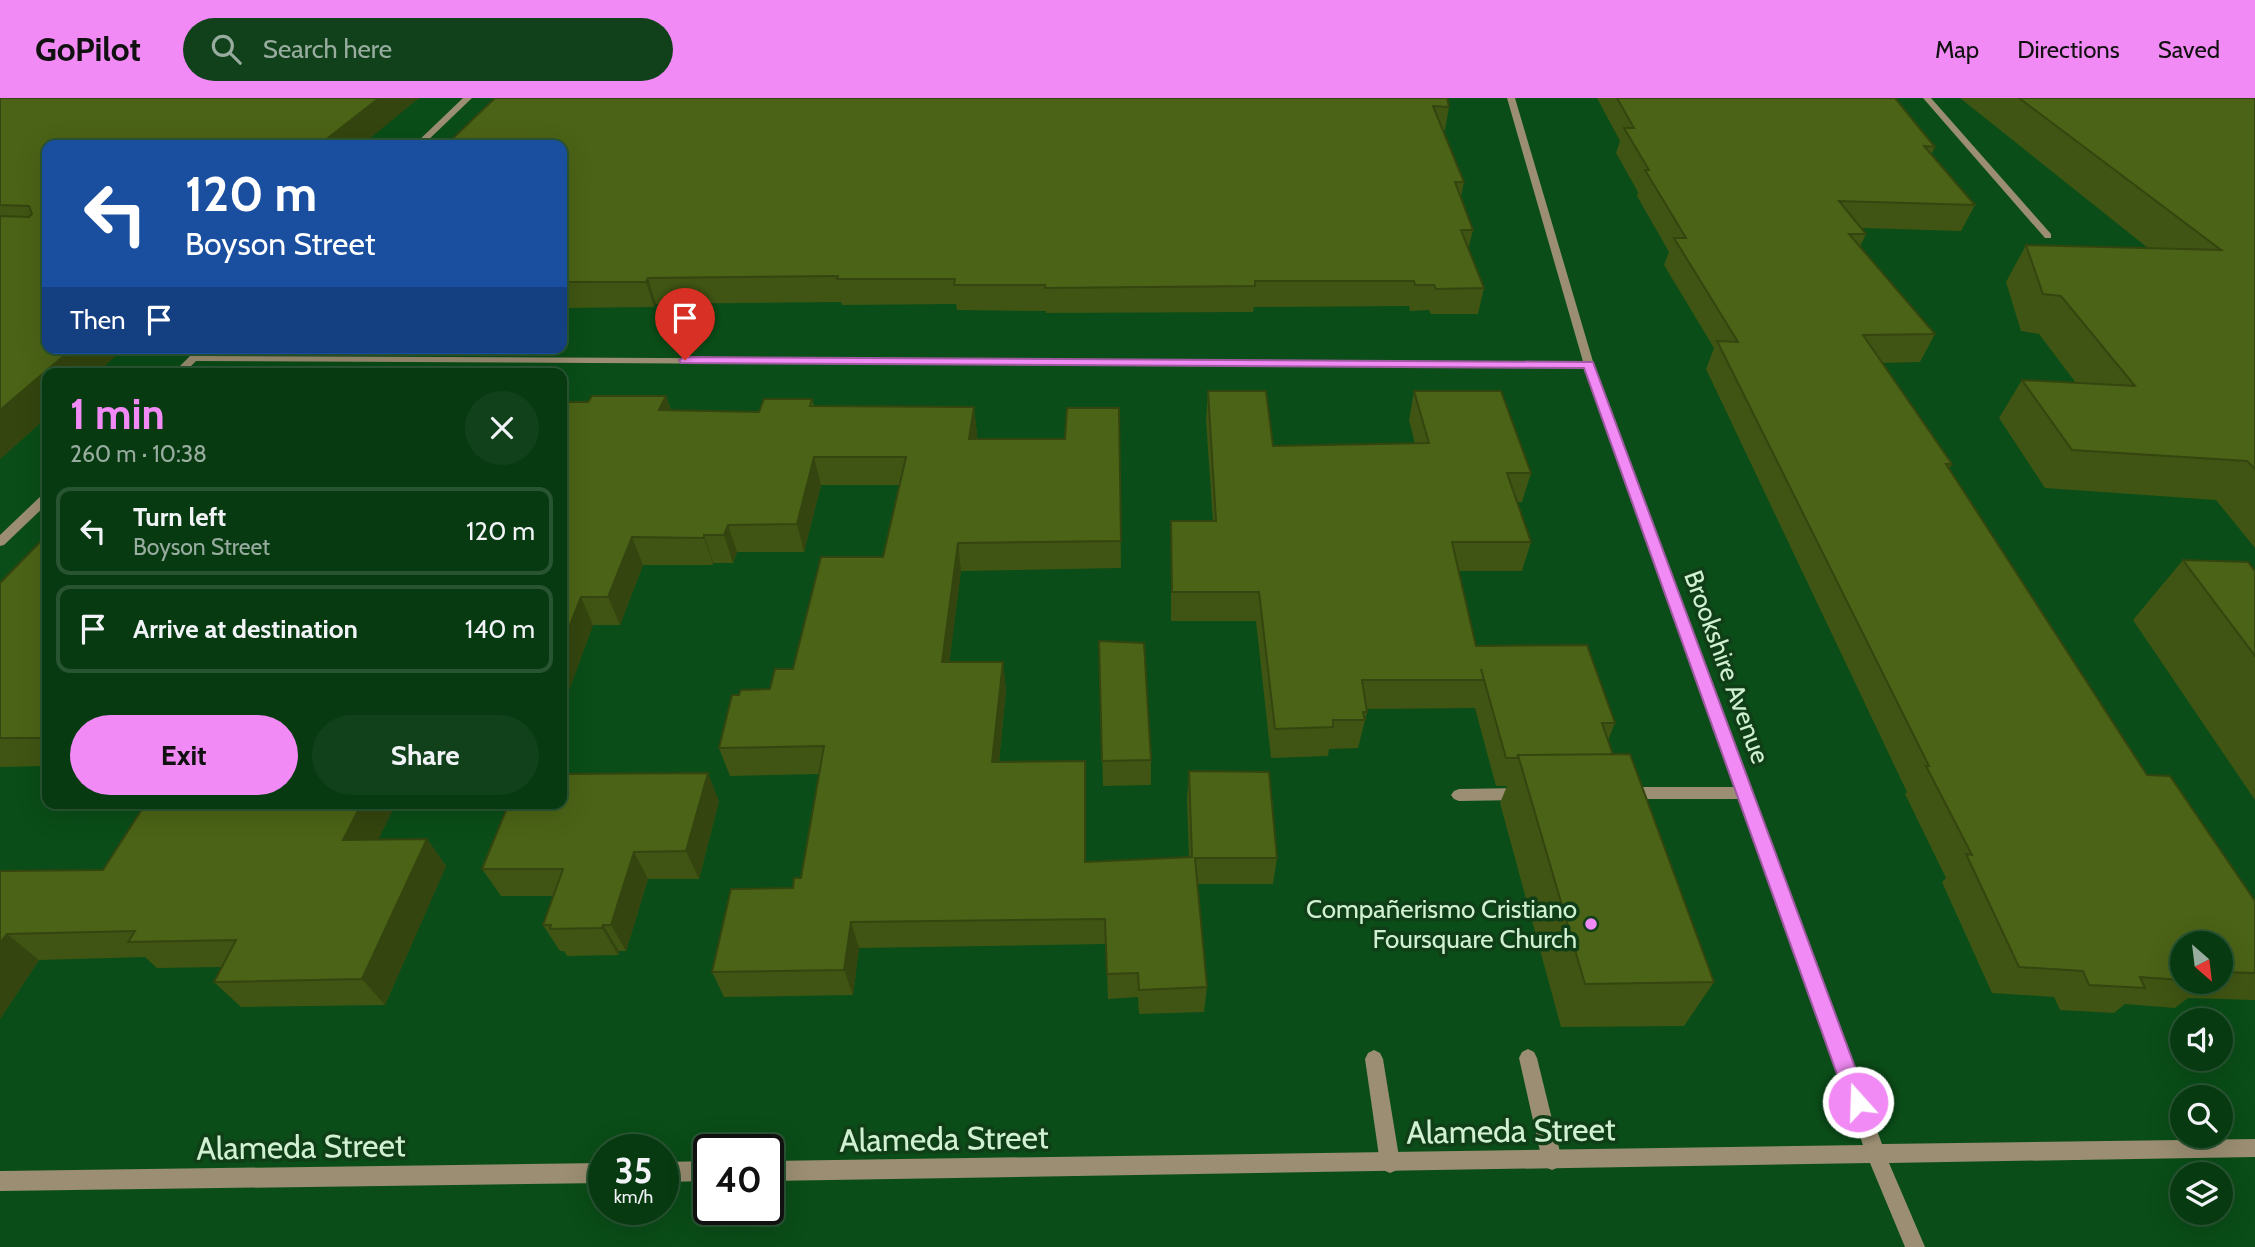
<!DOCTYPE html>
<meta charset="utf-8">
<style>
:root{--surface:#083a12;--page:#11411b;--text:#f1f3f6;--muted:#98ad9f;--line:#295432;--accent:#f18af4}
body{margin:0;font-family:Cabin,sans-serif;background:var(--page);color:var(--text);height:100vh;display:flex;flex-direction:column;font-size:26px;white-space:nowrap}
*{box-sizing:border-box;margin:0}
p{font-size:23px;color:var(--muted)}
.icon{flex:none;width:38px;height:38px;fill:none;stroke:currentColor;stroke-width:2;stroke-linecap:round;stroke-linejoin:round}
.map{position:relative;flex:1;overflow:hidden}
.panel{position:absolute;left:42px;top:270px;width:525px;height:441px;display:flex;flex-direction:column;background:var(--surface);border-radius:14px;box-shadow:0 7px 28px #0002,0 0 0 2px var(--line)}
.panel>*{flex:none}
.banner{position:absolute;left:42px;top:42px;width:525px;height:214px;border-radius:14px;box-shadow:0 7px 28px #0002,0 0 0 2px var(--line);background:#1a4fa0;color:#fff;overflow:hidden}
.needle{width:46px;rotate:152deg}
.fabs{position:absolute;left:2170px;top:833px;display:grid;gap:14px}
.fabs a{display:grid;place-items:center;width:63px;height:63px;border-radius:50%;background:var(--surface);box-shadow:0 7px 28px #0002,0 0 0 2px var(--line);font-size:35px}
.speed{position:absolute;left:588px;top:1036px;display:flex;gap:14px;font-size:35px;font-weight:700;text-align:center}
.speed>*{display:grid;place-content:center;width:91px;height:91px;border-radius:50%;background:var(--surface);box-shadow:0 7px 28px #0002,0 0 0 2px var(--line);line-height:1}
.speed small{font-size:18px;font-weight:400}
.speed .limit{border:4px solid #111;border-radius:10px;background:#fff;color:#111}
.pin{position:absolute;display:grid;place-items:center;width:60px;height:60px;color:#fff;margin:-72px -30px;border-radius:50% 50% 50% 0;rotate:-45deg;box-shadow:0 0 7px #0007}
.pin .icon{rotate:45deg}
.me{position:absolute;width:77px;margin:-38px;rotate:340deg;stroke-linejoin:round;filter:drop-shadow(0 0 5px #0008)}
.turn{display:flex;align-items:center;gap:24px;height:147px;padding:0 28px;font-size:32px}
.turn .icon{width:91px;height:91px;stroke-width:2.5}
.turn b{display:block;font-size:49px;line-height:60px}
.then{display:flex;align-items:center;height:66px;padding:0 28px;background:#0003;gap:14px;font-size:26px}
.round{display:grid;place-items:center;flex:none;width:74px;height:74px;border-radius:37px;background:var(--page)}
.head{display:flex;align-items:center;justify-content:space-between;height:119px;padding:0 28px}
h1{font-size:42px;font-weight:700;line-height:52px;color:var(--accent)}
.cta{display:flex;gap:14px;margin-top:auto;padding:14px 28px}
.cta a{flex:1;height:80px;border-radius:42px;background:var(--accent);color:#111;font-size:28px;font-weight:700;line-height:80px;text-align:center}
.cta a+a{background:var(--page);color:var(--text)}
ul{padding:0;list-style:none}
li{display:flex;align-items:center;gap:21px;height:88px;margin:0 14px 10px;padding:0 14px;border:4px solid var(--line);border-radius:14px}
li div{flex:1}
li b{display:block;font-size:26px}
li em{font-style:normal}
header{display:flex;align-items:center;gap:42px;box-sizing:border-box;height:98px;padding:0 35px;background:var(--accent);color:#111}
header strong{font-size:33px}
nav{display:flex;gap:38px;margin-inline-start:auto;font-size:24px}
.search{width:490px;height:63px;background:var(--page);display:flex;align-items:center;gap:18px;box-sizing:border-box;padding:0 24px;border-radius:38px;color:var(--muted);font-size:26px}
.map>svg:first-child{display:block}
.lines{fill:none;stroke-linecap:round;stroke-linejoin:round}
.service{fill:#9b8e72;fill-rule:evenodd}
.minor{fill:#9b8e72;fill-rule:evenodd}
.tertiary{fill:#9b8e72;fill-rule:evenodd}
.wall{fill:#405513;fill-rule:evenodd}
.shaded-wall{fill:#34450f}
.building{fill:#4b6316;stroke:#34450f;stroke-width:2}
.route{fill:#f18af4;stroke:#9d5a9f;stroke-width:2}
.poi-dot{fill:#f18af4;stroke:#103f17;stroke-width:2.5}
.labels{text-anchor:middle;stroke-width:7;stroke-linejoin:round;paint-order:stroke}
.street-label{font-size:26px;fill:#d1f1d2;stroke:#103f17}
.poi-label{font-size:26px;fill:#d1f1d2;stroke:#103f17;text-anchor:end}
.near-street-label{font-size:32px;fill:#d1f1d2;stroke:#103f17}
</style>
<header>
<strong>GoPilot</strong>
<div class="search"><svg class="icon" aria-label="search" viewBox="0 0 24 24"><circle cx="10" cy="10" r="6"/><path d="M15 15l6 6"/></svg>Search here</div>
<nav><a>Map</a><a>Directions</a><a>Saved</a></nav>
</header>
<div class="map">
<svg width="2255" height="1149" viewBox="0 0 2255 1149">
<rect width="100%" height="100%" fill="#0a4d18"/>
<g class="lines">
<g class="service">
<polygon points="1624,689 1745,689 1750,691 1753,695 1750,699 1745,701 1624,701 1619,699 1616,695 1619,691"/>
<polygon points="1520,690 1525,692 1528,696 1525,700 1520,702 1459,703 1454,701 1451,697 1454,693 1459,691"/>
<polygon points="1528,951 1534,954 1537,960 1562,1062 1559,1069 1552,1072 1545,1069 1542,1062 1519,960 1522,954"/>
<polygon points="1374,952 1380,955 1383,961 1400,1065 1397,1072 1390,1075 1383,1072 1380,1065 1365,961 1368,955"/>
</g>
<g class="minor">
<polygon points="1923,0 1931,0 2051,136 2051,140 2045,140"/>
<polygon points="193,258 1589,264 1594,267 1589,270 189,263 188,261"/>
</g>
<g class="tertiary">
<polygon points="463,0 472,0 423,47 414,47"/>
<polygon points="1507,0 1515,0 1594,267 1882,1046 2255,1041 2255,1059 1889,1065 1925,1149 1905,1149 1870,1065 768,1083 768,1063 1863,1047 1584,267"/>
<polygon points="198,250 209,250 184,275 173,275"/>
<polygon points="47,395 47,406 4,447 0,448 0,437 43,396"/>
<polygon points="709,1063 709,1083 663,1084 663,1064"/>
<polygon points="604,1065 604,1085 0,1093 0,1073"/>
</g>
</g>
<g class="wall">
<polygon points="0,0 419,0 47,250 124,250 97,275 47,275 47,319 0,361"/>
<polygon points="495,0 1449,9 1445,32 1443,32 1464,84 1461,99 1473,132 1468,152 1484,190 1478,216 1431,216 1429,212 1410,213 1409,208 1254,209 1253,214 1046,215 1046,213 957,212 956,206 842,207 841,204 656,206 654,209 562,210 562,47"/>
<path d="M1597,0H1895L1935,49L1931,57L1975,107L1961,133L1861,130L1866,136L1860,149L1935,236L1920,264L1882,265L1952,366L1949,371L2147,677L2255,803V902L2188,900L2175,910L2125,906L2114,915L2060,912L2054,899L1992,895L1942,784L1946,780L1905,696L1907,694L1706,271L1714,250L1664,167L1669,154L1637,98L1638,94L1616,55L1620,43ZM2182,845H2221V884H2182Z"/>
<polygon points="1960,0 2255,0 2255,450 2216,402 2045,390 1999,320 2022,282 2076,285 2039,236 2021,233 2006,184 2026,147 2148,150"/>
<polygon points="1208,293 1273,348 1415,346 1409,322 1414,293 1531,375 1522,404 1517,404 1531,444 1522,473 1458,473 1476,548 1615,625 1608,642 1613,657 1714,884 1684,928 1561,929 1500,705 1507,688 1496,688 1475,610 1367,611 1367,614 1358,650 1329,651 1328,658 1271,660 1256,523 1171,523 1171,423 1213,423 1206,322"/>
<polygon points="666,298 671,312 759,314 812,301 814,308 974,309 977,337 977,341 1065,341 1119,310 1121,470 961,473 949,564 1003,564 1006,592 999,664 1085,663 1086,764 1189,759 1187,700 1189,673 1277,760 1273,786 1197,786 1207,889 1204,914 1139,916 1138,899 1108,901 1106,846 859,850 853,897 724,899 712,874 801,780 819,676 730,678 719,650 739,597 770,591 793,571 883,459 900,387 821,387 804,454 737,454 733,465 713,465 713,467 643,467 620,527 593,527 562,611 588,304"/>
<polygon points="47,437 47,668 0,669 0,485"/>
<polygon points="2183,462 2255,473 2255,702 2133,522"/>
<polygon points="1099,543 1151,662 1151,687 1103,688"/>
<polygon points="719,703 699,781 648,781 626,853 619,853 618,857 567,858 564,853 560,853 543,827 553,798 501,798 482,771"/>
<polygon points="146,705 396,705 378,741 427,741 446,768 385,907 241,909 214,884 221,869 157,870 145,859 39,862 0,921 0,773 103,772"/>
</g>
<g class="shaded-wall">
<polygon points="379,0 419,0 362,47 319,47"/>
<polygon points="648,180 656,206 654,209 646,184"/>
<polygon points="73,250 124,250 97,275 47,275 47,319 0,361 0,312"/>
<polygon points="666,298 675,325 659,312"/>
<polygon points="974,309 977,337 973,368 969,341"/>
<polygon points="814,359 821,387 804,454 797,426"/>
<polygon points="728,427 737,454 733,465 724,437"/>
<polygon points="704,437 713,465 713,467 704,440"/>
<polygon points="632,439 643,467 620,527 608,499"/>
<polygon points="958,445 961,473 946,592 942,564"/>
<polygon points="581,499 593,527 562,611 562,547"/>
<polygon points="1003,564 1006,592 996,691 992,664"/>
<polygon points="1085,663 1086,690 1086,790 1085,764"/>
<polygon points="708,675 719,703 699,781 686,753"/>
<polygon points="362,705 396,705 365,769 343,742"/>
<polygon points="427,741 446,768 385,907 362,881"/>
<polygon points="634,754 648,781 626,853 611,827"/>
<polygon points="851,824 859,850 853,897 844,872"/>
<polygon points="603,827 619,853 618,857 602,830"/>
<polygon points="7,836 39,862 0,921 0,845"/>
</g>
<g class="building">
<polygon points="0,0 379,0 319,47 47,47 47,250 73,250 0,312 0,118 29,119 32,116 29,108 0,107"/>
<polygon points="495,0 1447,0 1449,9 1433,8 1464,84 1455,84 1473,132 1461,132 1484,190 1436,191 1434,187 1415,187 1414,183 1255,183 1255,188 1045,190 1045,187 954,187 955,181 837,181 838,178 648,180 646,184 562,184 562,47 446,47"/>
<polygon points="1617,0 1895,0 1935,49 1924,48 1975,107 1839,103 1866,136 1849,136 1935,236 1863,237 1952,366 1946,366 2147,677 2170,678 2255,803 2255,875 2221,874 2221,845 2182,845 2182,882 2140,879 2145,890 2089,887 2083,873 2019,869 1966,756 1972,757 1926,668 1929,668 1717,243 1738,244 1674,140 1686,140 1645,72 1649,72 1624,30 1634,30"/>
<polygon points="2019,0 2255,0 2255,371 2247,363 2072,352 2022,282 2135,288 2061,198 2043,196 2026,147 2221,152"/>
<polygon points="1208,293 1266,293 1273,348 1429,345 1414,293 1501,293 1531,375 1507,375 1531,444 1452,444 1476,548 1587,547 1615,625 1602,625 1613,657 1518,657 1517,660 1506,660 1481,571 1484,582 1362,582 1367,614 1363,614 1365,622 1333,622 1333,629 1275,631 1259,494 1172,494 1171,423 1216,423"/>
<polygon points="592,298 666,298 659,312 759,314 764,301 812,301 810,308 974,309 969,341 1065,341 1067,310 1119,310 1121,443 958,445 942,564 1003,564 992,664 1085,663 1085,764 1192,759 1189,673 1269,674 1277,760 1195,760 1207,889 1139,892 1138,875 1107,876 1105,821 851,824 844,872 712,874 731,791 793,790 794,780 801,780 824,648 719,650 732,597 739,597 741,592 770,591 775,571 793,571 821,459 883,459 906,359 814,359 797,426 728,427 724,437 704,437 704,440 632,439 608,499 581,499 562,547 562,313 567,304 588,304"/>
<polygon points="47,437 47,640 0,640 0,485"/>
<polygon points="2183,462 2248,464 2255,473 2255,558"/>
<polygon points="1099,543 1144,545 1151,662 1102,663"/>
<polygon points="1630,656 1714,884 1585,886 1518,657"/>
<polygon points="708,675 686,753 634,754 611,827 603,827 602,830 550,831 551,827 543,827 563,771 482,771 509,705 562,705 562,676"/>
<polygon points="146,705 362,705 343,742 427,741 362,881 214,884 236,842 128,844 135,833 7,836 0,845 0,773 103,772"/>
</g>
<polygon class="route" points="685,259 1593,264 1868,1004 1865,1012 1858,1015 1850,1012 1847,1004 1584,270 681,265 679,262"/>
<circle class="poi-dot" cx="1591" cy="826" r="7"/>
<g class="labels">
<g class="street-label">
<text transform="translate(1727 569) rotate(70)" y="9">Brookshire Avenue</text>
</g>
<g class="poi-label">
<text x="1577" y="820">Compañerismo Cristiano<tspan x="1577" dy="30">Foursquare Church</tspan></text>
</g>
<g class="near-street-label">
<text transform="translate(1511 1033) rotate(-1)" y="11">Alameda Street</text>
<text transform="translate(944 1041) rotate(-1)" y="11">Alameda Street</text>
<text transform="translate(301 1049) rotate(-1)" y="11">Alameda Street</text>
</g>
</g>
</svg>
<div class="fabs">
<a><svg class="needle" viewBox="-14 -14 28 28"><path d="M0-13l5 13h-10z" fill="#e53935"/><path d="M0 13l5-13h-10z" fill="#98ad9f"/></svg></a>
<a><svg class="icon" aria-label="sound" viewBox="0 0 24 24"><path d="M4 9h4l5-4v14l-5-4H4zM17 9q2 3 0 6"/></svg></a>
<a><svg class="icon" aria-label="search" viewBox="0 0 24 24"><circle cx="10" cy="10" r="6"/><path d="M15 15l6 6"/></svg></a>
<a><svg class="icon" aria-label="layers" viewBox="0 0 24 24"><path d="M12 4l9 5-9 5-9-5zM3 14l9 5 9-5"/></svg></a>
</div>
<div class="speed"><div>35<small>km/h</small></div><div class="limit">40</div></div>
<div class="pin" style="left:685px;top:262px;background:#d93025"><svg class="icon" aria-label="arrive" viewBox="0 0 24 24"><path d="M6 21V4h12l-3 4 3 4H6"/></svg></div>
<svg class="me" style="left:1858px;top:1004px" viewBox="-20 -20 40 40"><circle r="17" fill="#f18af4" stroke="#fff" stroke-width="3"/><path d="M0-11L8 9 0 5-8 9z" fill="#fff"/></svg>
<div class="banner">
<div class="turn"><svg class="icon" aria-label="left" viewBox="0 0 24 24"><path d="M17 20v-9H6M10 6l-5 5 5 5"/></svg><div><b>120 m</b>Boyson Street</div></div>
<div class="then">Then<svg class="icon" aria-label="arrive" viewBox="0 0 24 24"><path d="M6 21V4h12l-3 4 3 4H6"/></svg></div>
</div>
<section class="panel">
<div class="head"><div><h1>1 min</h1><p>260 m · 10:38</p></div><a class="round"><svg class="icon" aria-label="close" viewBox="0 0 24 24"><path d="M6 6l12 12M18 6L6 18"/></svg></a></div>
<ul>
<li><svg class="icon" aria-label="left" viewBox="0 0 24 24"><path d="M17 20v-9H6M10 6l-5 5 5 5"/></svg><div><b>Turn left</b><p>Boyson Street</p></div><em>120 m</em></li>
<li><svg class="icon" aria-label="arrive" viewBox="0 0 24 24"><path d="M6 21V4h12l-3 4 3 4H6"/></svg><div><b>Arrive at destination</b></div><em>140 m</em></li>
</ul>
<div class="cta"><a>Exit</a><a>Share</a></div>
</section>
</div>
